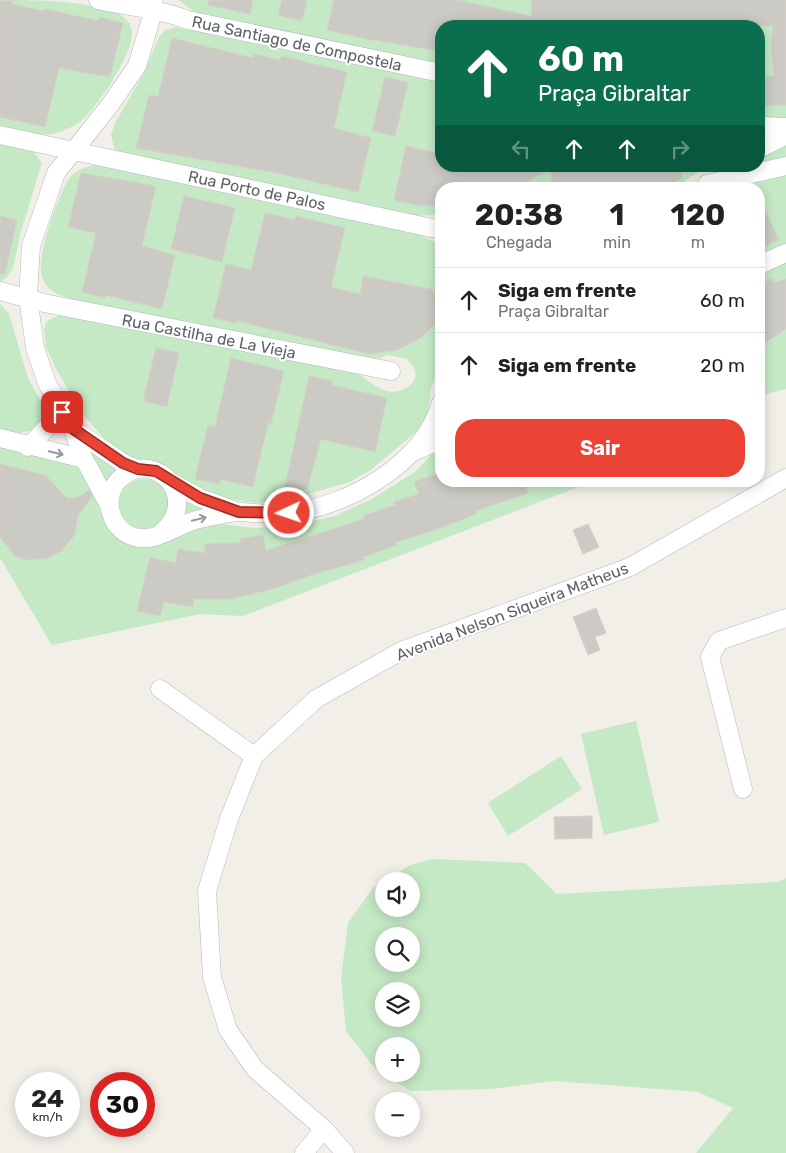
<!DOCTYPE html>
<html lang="pt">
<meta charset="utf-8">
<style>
:root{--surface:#fff;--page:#f2f2f2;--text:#222;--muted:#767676;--line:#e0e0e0;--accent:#ea4335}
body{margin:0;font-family:Rubik,sans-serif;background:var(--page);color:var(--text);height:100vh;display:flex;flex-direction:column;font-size:19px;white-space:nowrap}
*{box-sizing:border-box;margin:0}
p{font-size:16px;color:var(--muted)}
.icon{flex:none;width:28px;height:28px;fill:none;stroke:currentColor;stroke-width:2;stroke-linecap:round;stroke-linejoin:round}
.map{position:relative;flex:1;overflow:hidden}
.details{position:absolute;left:435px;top:182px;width:330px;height:305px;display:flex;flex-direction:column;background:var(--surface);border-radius:20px;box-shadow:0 2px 12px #0003}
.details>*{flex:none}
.top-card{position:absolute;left:435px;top:20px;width:330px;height:152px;border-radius:20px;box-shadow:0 2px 12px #0003;background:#0b6e4f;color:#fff;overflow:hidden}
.buttons{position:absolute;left:375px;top:872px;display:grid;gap:10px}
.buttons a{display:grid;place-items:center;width:45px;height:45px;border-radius:50%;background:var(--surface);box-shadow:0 2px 12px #0003;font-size:25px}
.speed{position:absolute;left:15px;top:1072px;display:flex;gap:10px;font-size:25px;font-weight:700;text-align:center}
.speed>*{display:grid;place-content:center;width:65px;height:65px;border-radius:50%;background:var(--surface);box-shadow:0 2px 12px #0003;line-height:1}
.speed small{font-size:12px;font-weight:400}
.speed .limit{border:8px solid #d22;background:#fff;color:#111}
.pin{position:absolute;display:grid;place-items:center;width:42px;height:42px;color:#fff;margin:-21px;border-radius:10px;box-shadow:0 2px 8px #0006}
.me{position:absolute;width:55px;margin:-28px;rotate:267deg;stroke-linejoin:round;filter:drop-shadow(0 0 4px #0008)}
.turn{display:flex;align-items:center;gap:18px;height:105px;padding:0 20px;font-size:22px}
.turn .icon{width:65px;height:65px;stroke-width:2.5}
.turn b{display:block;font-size:35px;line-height:42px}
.lanes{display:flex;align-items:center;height:48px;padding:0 20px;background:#0003;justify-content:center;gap:25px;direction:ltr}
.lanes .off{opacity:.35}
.eta{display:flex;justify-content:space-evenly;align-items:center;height:85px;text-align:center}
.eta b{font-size:30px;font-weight:700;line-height:35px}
.cta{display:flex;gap:10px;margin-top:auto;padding:10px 20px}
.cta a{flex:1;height:58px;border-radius:20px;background:var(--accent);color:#fff;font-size:20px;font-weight:700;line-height:58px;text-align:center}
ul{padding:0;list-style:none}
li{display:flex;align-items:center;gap:15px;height:65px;padding:0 20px;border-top:1px solid var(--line)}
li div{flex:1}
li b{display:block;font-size:19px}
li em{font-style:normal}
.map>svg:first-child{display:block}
.green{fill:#c5e8c5;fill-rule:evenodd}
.building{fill:#cccac5;stroke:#d6d1c6}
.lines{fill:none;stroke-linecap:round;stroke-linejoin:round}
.minor-casing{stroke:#b5b8bc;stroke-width:19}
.minor{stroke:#fff;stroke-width:18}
.oneway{stroke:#979a9d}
.route-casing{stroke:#982c22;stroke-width:12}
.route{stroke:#ea4335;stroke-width:9}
.labels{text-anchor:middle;stroke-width:4;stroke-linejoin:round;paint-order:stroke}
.street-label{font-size:16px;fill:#5f6368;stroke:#fff}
</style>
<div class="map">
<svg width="786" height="1153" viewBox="0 0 786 1153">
<rect width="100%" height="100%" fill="#f1efe8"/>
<g class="green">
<path d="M0,0C37,0 86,0 119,14C126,18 131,24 132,31C134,54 97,107 80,122C75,126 66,129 60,132C40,138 20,132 0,128Z"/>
<polygon points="178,0 786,0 786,120 759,119 759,26 441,26 441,64 433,64 202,17"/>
<polygon points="176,27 441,81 441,166 707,166 673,189 441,189 441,214 418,216 115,151 111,135 115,123 143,75 159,37 165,30"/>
<polygon points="0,144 34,152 42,163 21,231 13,268 8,276 0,282"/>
<polygon points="786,144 786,158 759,165 759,158"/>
<path d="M93,165H108L415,232L441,246V368L431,387L427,419L415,433L372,469L350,482L287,500L254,503L212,496L134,461L106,441L82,413L55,367L46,347L44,329L47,321L60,315L79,317L357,373C365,378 374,387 384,390C397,396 422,385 414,368C413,365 409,362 407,359L388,355L367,362L358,361L71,299C58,295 47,291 42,277C35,260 58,196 68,180C74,171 83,168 93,165Z"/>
<polygon points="786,173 786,246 759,257 759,189 738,189"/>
<polygon points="786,260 786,389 759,396 759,273"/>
<polygon points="0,304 9,314 28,378 43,405 44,420 39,429 20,433 0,429"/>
<polygon points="84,442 121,471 106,482"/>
<polygon points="0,445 75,465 83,471 104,519 124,540 205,525 223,524 254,528 290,526 335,516 370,500 415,472 431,455 441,450 441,481 594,481 243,616 200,614 52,645 0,558"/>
<circle cx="144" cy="504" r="25"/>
<polygon points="186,502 212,510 182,516"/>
<polygon points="636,721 659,822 604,835 581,734"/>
<polygon points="561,756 582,789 508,836 488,803"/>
<path d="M432,859L525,863L557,894L778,882L786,878V1153H696L733,1108L698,1092L554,1081L491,1089L410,1091L384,1074H411V1046H384V1074L374,1067L346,1031L341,978L348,923L373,888L410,865ZM384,881H411V909H384ZM384,936H411V964H384ZM384,991H411V1019H384Z"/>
</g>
<g class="building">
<polygon points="0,0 13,1 12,4 43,11 44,9 99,21 99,17 123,23 110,77 59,68 45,127 0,117"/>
<polygon points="208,0 253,0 250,14 208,5"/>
<polygon points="282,0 307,0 302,21 278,15"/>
<polygon points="334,0 458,0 531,16 532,0 786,0 786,105 759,106 759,77 774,76 771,49 773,26 441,26 438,51 376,40 376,41 327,30"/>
<polygon points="172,38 253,58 254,54 280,60 281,56 347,72 334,128 371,138 358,192 277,173 136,148 149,95 158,97"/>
<polygon points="385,77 408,83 395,136 372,131"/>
<polygon points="406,146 441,154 441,166 681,166 682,178 665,189 552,189 551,167 521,186 521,189 441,189 441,206 415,205 394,200"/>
<polygon points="81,173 156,186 142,246 175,255 162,309 106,295 105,298 82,292 96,233 68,227"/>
<polygon points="184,196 235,208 222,262 171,249"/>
<polygon points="759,198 779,240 759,250"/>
<polygon points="265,213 295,220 296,216 345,228 331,287 360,294 363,276 431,289 441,299 441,318 421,338 397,350 369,354 237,321 236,323 213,318 226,264 251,270"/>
<polygon points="0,216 17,220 5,274 0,274"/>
<polygon points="772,278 774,283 786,279 786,329 759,347 759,285"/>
<polygon points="156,348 179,353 167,407 143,401"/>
<polygon points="231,358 284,371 271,424 268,423 253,487 220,479 219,484 195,479 208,425 215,427"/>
<polygon points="309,376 333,381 332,385 387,398 375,452 321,439 307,489 284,491"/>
<polygon points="0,464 45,475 67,498 77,498 89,490 92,496 78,516 74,536 61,551 48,558 26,560 15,556 0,537"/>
<polygon points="441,472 441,481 524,481 528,493 476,511 476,514 432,531 396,542 397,545 363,557 364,560 311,575 273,589 230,599 194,599 193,607 164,602 160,616 137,611 150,557 176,563 178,549 205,553 205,544 240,543 240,539 263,535 266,550 290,543 364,519 363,516 395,505 394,502 419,494 414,482"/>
<polygon points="588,524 599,547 583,554 573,530"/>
<polygon points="596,608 606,633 595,637 600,650 588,655 573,617"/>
<polygon points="592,816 592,838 555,839 554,817"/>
</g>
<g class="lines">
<defs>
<g id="minor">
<path d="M98,0C129,7 157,8 188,20L441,73"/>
<polyline points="759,126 786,127"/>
<polyline points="0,135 441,230"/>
<polyline points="759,149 786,135"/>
<polyline points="707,184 786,166"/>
<polyline points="759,265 786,253"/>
<polyline points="0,291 44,303 391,371"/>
<polyline points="72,428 123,463 138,469"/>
<polyline points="0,438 84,459"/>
<polyline points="28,447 62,412"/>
<polyline points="413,452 441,440"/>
<polyline points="171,482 200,498 236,511"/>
<polyline points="109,505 84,459 72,428 47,383 35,348 28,297 31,246 56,173 110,105 137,66 154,9 153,0"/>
<path d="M161,533C201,501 158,448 122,477C99,495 110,534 139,538C159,541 180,523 200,519C212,516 228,512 241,512C257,513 273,515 290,513C350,505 423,464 441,403"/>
<polyline points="160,689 254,756"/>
<polyline points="743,789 710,657 719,641 786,618"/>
<polyline points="304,1153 324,1129"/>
<polyline points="345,1153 324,1129 255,1069 228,1030 212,977 207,891 229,819 254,756 316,699 401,651 630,567 786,478"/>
</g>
</defs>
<use href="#minor" class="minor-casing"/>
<use href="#minor" class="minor"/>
</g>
<defs><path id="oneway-shaft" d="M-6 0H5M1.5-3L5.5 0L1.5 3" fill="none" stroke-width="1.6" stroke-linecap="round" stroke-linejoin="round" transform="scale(1.25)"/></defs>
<g class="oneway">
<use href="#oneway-shaft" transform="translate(56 453) rotate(13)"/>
<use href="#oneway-shaft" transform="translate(199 519) rotate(-14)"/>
</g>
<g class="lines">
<defs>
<polyline id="route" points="62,412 72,428 123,463 138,469 156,471 200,498 239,512 289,513"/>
</defs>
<use href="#route" class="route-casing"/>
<use href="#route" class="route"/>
</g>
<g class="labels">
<g class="street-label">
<text transform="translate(297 43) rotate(12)" y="6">Rua Santiago de Compostela</text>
<text transform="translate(257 190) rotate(12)" y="6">Rua Porto de Palos</text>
<text transform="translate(209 336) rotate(11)" y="6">Rua Castilha de La Vieja</text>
<text transform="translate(512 611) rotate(-21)" y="6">Avenida Nelson Siqueira Matheus</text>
</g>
</g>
</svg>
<div class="buttons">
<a><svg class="icon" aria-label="sound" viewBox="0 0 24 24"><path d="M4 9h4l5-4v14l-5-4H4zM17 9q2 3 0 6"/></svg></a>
<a><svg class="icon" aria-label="search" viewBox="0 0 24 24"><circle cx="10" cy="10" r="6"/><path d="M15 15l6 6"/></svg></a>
<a><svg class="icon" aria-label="layers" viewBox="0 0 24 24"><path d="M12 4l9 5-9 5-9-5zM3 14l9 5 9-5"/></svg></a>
<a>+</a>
<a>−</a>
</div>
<div class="speed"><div>24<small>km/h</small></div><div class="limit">30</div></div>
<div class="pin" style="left:62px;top:412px;background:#d93025"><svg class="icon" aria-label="arrive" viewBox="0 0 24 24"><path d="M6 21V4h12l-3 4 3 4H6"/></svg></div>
<svg class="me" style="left:289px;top:513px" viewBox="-20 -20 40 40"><circle r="17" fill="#ea4335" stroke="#fff" stroke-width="3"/><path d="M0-11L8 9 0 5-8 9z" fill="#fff"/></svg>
<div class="top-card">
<div class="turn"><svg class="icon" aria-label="ahead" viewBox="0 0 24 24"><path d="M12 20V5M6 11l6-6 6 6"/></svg><div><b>60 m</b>Praça Gibraltar</div></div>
<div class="lanes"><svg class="icon off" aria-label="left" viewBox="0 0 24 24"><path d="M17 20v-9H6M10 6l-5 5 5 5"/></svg><svg class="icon" aria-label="ahead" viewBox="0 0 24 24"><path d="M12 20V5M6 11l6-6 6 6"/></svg><svg class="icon" aria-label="ahead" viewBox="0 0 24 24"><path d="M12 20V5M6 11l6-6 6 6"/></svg><svg class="icon off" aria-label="right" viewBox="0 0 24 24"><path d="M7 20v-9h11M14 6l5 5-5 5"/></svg></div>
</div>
<section class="details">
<div class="eta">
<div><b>20:38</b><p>Chegada</p></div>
<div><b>1</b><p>min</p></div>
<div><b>120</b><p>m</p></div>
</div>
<ul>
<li><svg class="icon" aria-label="ahead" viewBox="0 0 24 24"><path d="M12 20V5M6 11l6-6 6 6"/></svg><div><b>Siga em frente</b><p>Praça Gibraltar</p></div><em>60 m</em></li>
<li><svg class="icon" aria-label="ahead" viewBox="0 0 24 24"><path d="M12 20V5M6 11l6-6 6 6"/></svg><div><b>Siga em frente</b></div><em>20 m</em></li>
</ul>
<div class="cta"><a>Sair</a></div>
</section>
</div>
